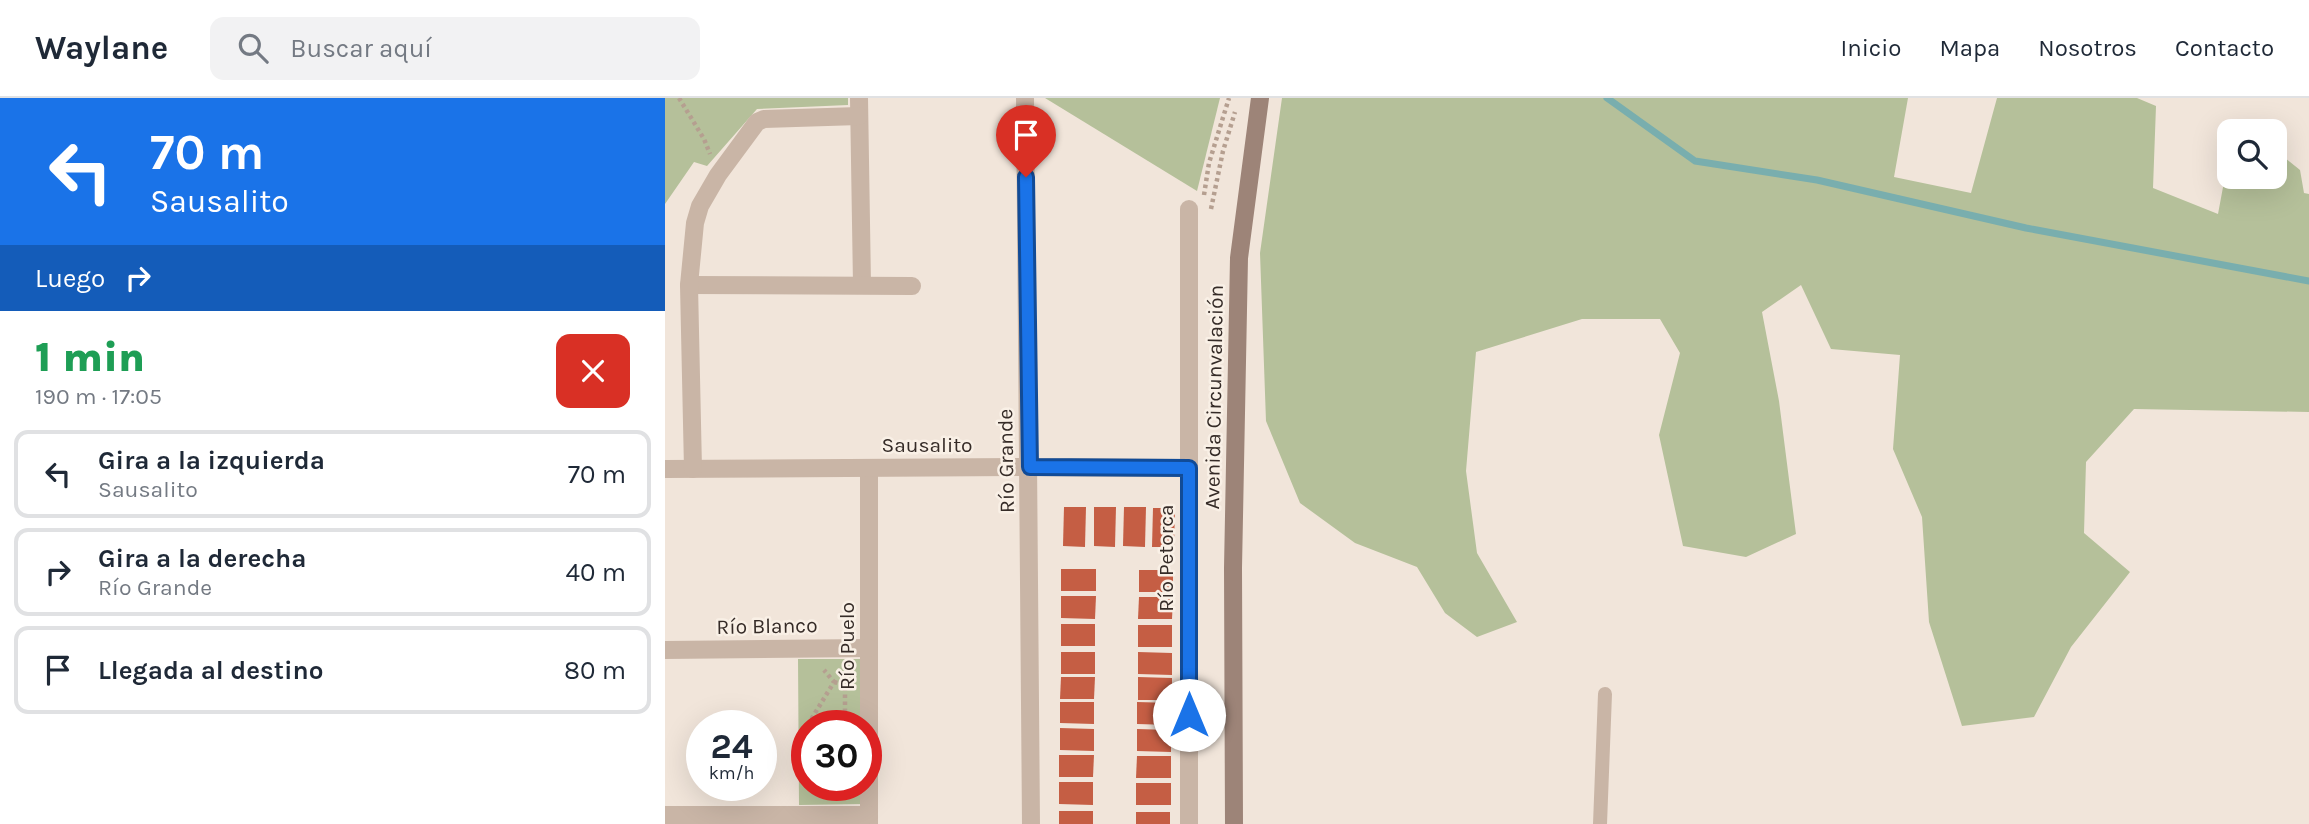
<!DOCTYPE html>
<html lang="es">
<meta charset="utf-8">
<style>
:root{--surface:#fff;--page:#f2f2f3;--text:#1f2937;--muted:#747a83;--line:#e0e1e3}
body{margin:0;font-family:Karla,sans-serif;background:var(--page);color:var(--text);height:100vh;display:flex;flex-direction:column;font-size:26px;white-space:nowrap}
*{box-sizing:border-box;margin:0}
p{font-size:23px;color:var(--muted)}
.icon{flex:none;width:38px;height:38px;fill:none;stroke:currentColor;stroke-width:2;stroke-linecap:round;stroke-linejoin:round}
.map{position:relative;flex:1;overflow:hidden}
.details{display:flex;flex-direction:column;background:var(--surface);width:665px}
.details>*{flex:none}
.top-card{background:#1a73e8;color:#fff;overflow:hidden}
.fabs{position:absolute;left:1552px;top:21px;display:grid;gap:14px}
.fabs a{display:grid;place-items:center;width:70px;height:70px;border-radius:14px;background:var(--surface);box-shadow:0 7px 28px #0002;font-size:35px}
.speed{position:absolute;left:21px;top:612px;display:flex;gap:14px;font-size:35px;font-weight:700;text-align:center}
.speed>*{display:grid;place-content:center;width:91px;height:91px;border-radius:50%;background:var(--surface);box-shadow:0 7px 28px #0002;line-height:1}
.speed small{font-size:18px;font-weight:400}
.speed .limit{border:10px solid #d22;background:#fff;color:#111}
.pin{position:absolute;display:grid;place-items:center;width:60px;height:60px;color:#fff;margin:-72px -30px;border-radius:50% 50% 50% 0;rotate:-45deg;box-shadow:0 0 7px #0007}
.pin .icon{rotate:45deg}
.me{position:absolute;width:77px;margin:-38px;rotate:0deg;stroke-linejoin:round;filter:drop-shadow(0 0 5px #0008)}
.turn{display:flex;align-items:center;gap:24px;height:147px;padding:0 35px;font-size:32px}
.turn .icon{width:91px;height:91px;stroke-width:2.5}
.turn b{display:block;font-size:49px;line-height:60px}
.then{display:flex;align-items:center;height:66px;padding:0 35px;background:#0003;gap:14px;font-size:26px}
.round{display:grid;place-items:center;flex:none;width:74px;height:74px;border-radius:14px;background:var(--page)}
.summary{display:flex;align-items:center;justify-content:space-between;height:119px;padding:0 35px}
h1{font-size:42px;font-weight:800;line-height:52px;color:#1e9e55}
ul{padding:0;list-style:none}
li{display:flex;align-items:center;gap:21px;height:88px;margin:0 14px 10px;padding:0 21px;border:4px solid var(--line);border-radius:14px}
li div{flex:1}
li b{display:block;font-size:26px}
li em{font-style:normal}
header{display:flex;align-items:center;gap:42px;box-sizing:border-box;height:98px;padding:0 35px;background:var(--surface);border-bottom:2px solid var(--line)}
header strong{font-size:33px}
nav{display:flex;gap:38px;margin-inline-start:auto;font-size:24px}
.search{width:490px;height:63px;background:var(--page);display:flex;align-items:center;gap:18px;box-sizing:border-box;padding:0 24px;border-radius:14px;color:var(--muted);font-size:26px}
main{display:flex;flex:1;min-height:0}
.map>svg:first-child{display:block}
.green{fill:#b5c09a}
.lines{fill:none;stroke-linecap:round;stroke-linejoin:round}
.stream{stroke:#79aeae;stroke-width:7}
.building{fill:#c55e44}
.path{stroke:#b59f90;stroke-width:4.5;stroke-dasharray:3.5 3.5;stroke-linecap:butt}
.service{stroke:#c9b5a6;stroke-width:14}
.minor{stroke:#c9b5a6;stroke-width:18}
.secondary{stroke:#9d8478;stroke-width:18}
.route-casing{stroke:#114b97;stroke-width:18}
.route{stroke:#1a73e8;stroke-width:12}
.labels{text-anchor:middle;stroke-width:5;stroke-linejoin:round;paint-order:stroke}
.street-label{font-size:21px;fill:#352b27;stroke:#f9f0e6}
</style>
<header>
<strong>Waylane</strong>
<div class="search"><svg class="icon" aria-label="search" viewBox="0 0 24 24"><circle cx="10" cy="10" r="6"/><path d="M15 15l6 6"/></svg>Buscar aquí</div>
<nav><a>Inicio</a><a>Mapa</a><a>Nosotros</a><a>Contacto</a></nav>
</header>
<main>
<section class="details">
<div class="top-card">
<div class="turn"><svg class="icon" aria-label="left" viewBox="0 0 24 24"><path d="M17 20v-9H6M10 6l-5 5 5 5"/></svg><div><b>70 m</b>Sausalito</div></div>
<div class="then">Luego<svg class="icon" aria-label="right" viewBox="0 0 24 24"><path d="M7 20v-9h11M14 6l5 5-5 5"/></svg></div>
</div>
<div class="summary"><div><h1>1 min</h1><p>190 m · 17:05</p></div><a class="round" style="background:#d93025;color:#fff"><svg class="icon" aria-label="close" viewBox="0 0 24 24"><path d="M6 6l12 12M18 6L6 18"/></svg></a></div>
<ul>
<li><svg class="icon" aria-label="left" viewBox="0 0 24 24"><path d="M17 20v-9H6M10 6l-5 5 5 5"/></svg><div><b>Gira a la izquierda</b><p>Sausalito</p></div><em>70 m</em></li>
<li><svg class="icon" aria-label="right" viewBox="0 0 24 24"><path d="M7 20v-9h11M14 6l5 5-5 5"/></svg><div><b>Gira a la derecha</b><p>Río Grande</p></div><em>40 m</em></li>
<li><svg class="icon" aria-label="arrive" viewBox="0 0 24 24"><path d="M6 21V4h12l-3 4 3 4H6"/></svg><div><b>Llegada al destino</b></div><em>80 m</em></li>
</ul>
</section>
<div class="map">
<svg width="1644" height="726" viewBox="0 0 1644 726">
<rect width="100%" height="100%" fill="#f1e5da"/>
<g class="green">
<polygon points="0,0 183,0 183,7 92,11 42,68 29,64 0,106"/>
<polygon points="380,0 555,0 532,93"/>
<polygon points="617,0 1243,0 1229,79 1306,95 1332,0 1472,0 1491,8 1488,90 1553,116 1564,57 1564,79 1610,79 1610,52 1635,72 1639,95 1644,96 1644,314 1469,311 1421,364 1419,435 1465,474 1406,549 1369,619 1297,628 1264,524 1257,419 1228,351 1235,257 1166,251 1136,187 1097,214 1114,303 1131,436 1081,459 1018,448 994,337 1015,255 995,221 917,221 811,254 801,373 812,455 852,524 812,539 780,515 752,469 690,445 635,405 601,323 595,155"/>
<polygon points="133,561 196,561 197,628 142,628 142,688 198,688 198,706 134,707"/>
</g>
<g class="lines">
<polyline class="stream" points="942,0 1030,63 1152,82 1361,130 1644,183"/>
</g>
<g class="building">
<polygon points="399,409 421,409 420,449 398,448"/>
<polygon points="429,409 451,409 450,449 429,448"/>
<polygon points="459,409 481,409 480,449 458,448"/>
<polygon points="488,410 510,410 509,449 487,449"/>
<rect x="396" y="471" width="35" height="22"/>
<rect x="474" y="472" width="34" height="22"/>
<polygon points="396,498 431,498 430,521 396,520"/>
<polygon points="474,499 508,499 507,521 473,521"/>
<rect x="396" y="526" width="34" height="22"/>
<rect x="473" y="527" width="34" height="22"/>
<rect x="396" y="554" width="34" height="22"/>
<polygon points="473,554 507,555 507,577 473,576"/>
<polygon points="396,579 430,579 429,601 395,601"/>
<polygon points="473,579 507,580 507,602 473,602"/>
<polygon points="395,604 429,604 429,626 395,625"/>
<polygon points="472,604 507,605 506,627 472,626"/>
<polygon points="395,630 429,631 429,653 395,652"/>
<polygon points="472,631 506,632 506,654 472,653"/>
<polygon points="394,657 429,657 428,679 394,679"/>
<polygon points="472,658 506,658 506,680 471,680"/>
<polygon points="394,684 428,684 428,707 394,706"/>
<rect x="471" y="685" width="35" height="22"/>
<rect x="394" y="713" width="34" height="13"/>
<rect x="471" y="714" width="34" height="12"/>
</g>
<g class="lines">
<g class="path">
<polyline points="14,0 39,41 45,56"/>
<polyline points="539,97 544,65 564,0"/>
<polyline points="546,111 558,53 570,14"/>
<polyline points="169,584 180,587 180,628"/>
<polyline points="148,628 147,620 169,584 159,572"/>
<polyline points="160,696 167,688"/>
</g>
<polyline class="service" points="935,726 940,596"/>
<g class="minor">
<polyline points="194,0 197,187"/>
<polyline points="360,0 366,726"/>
<polyline points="524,111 524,726"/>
<polyline points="24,187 247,188"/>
<polyline points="204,370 204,726"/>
<polyline points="0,371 364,369 524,370"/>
<polyline points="28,371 24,187 30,125 35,108 53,77 92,24 99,21 194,18"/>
<polyline points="0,552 204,550"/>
<polyline points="0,717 204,717"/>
</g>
<polyline class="secondary" points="569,726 568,470 574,160 595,0"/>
</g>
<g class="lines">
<defs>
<polyline id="route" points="361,79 365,369 524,370 524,617"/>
</defs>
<use href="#route" class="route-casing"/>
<use href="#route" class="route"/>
</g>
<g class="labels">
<g class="street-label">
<text transform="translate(549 299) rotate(-89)" y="7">Avenida Circunvalación</text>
<text x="262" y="354">Sausalito</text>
<text transform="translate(341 363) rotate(-91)" y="7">Río Grande</text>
<text transform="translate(501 460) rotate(-90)" y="7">Río Petorca</text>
<text transform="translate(102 528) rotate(-1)" y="7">Río Blanco</text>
<text transform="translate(182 548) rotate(-90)" y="7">Río Puelo</text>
</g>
</g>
</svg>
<div class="fabs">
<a><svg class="icon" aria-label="search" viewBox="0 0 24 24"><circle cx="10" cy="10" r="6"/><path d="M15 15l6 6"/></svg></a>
</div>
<div class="speed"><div>24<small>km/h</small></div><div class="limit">30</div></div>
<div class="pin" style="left:361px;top:79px;background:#d93025"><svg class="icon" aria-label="arrive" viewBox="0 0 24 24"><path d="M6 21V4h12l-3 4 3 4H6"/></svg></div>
<svg class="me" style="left:524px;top:617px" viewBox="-20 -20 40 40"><circle r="19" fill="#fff"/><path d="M0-13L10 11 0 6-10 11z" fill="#1a73e8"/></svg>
</div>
</main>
